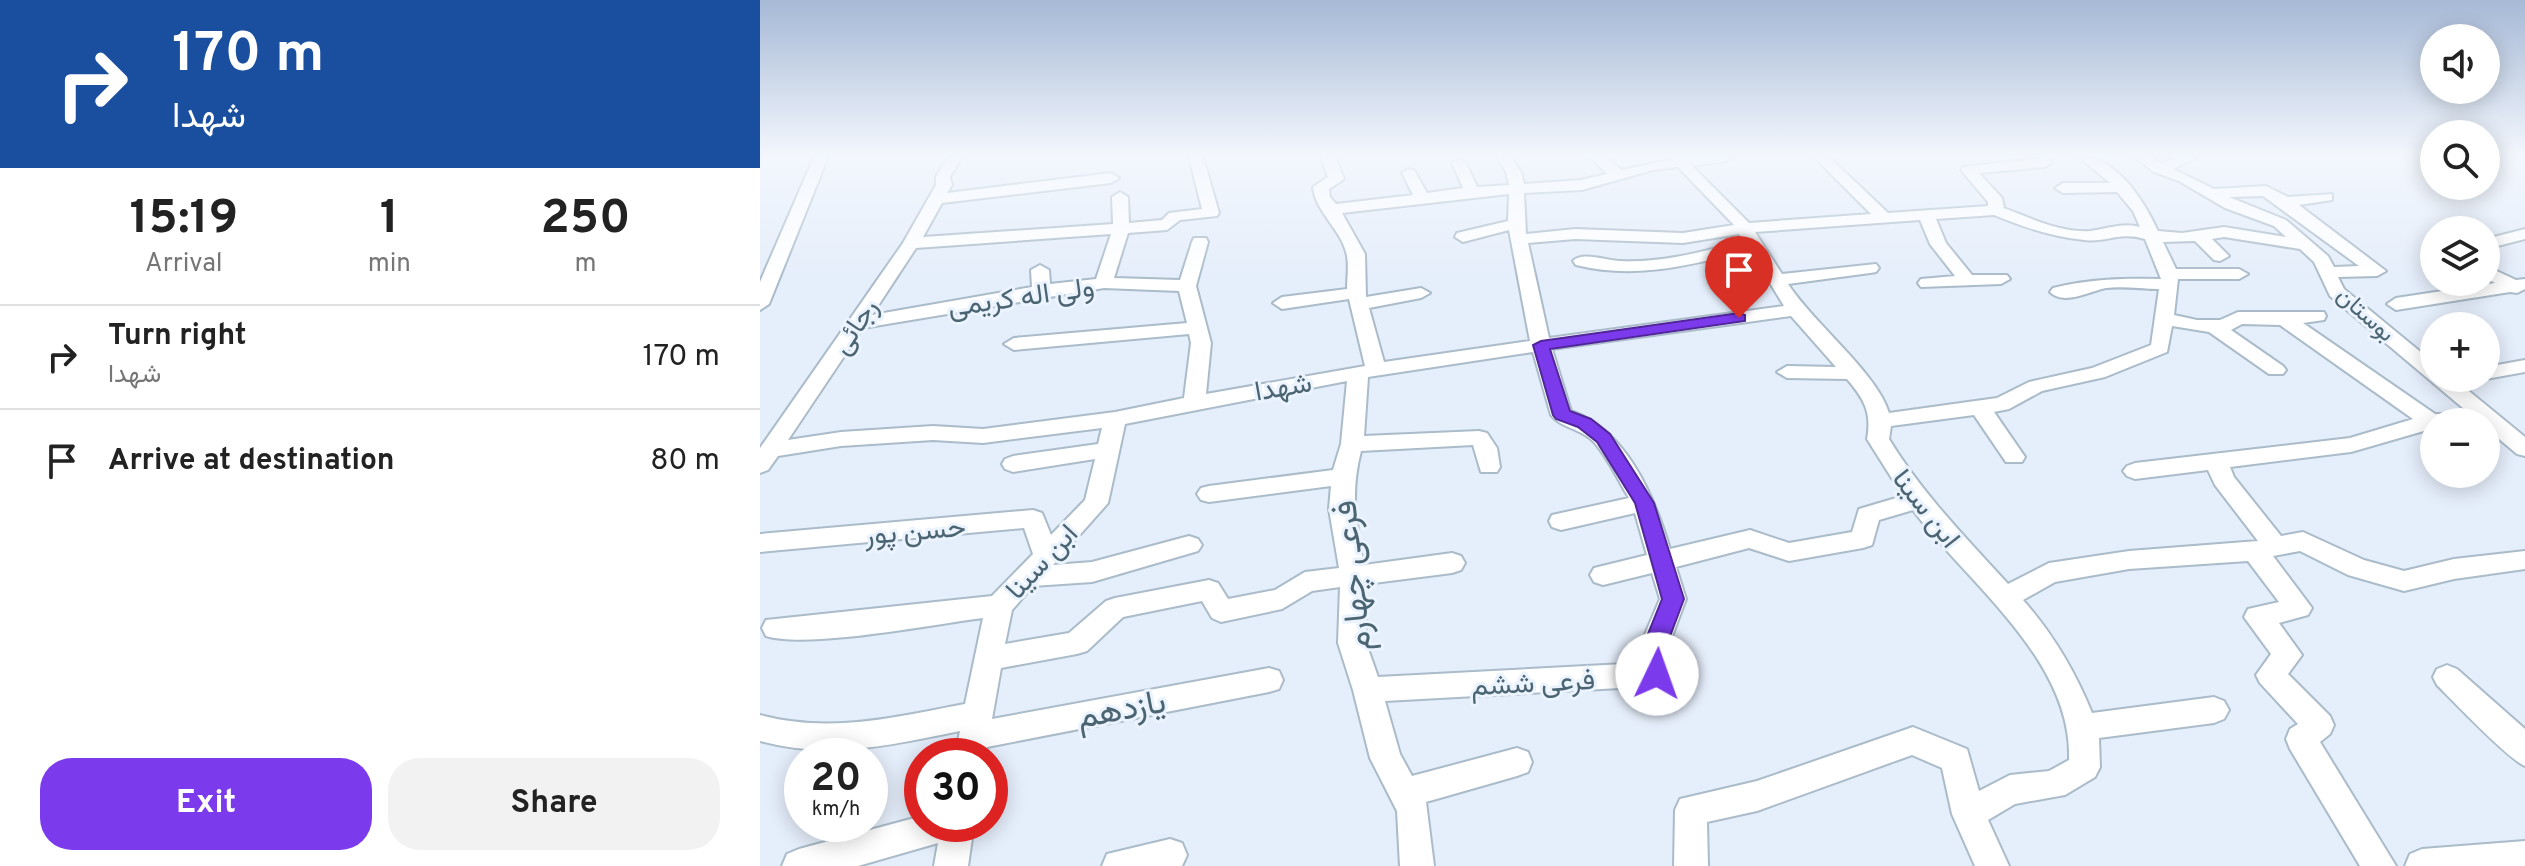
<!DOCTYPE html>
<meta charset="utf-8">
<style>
:root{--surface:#fff;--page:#f2f2f2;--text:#222;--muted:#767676;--line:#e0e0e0;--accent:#7c3aed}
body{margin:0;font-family:Overpass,Vazirmatn,sans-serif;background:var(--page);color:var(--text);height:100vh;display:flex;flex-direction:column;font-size:30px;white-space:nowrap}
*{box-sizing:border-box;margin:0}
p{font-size:26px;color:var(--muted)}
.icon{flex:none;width:44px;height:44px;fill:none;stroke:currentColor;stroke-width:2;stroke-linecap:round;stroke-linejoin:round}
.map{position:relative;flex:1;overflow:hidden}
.panel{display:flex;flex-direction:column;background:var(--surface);width:760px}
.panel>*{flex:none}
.banner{background:#1a4fa0;color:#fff;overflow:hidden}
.buttons{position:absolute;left:1660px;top:24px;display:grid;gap:16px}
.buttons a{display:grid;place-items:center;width:80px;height:80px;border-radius:50%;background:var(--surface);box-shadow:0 4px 20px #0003;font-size:40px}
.speed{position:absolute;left:24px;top:738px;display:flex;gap:16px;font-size:40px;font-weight:700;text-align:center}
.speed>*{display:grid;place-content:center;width:104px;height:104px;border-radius:50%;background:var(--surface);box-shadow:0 4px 20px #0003;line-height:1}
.speed small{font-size:20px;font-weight:400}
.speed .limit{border:12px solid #d22;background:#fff;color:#111}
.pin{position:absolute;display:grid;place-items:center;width:68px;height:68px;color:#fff;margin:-82px -34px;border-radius:50% 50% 50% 0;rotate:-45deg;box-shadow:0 0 8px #0007}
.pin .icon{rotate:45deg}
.me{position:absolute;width:88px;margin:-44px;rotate:3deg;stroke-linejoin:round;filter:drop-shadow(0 0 6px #0008)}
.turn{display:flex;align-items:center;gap:28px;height:168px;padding:0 40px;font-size:36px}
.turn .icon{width:104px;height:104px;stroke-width:2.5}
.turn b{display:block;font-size:56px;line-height:68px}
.eta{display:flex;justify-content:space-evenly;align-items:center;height:136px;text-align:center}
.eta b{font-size:48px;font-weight:700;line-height:56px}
.button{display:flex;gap:16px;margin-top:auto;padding:16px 40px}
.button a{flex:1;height:92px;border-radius:32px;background:var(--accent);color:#fff;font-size:32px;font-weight:700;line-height:92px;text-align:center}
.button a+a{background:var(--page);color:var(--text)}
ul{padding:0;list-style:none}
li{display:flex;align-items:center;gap:24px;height:104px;padding:0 40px;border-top:2px solid var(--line)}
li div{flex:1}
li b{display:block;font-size:30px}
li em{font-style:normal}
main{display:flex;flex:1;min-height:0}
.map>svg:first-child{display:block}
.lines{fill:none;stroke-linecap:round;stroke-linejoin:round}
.minor-casing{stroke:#aabbc9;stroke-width:4}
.minor{fill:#fff;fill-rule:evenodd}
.route{fill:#7c3aed;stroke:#51269a;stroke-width:2}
.labels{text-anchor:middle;stroke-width:6;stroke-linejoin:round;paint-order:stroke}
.far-street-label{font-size:24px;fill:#4c6572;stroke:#ebf3fe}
.street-label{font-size:28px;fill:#4c6572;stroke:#ebf3fe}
.near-street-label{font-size:34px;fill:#4c6572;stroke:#ebf3fe}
</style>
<main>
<section class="panel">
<div class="banner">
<div class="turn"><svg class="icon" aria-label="right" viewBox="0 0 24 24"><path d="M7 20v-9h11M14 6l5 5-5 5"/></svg><div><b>170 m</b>شهدا</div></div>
</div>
<div class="eta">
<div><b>15:19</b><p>Arrival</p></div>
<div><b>1</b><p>min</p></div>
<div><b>250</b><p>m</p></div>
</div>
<ul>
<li><svg class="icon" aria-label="right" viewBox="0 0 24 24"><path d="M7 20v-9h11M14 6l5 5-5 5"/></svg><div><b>Turn right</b><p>شهدا</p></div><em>170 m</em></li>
<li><svg class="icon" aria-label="arrive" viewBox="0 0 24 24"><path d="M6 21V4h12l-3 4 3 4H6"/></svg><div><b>Arrive at destination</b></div><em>80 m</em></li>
</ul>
<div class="button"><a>Exit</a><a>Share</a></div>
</section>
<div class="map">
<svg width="1765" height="866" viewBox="0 0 1765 866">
<rect width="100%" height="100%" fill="#e5eefb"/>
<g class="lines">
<defs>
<g id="minor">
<polygon points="54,157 68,157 9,304 0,310 0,282"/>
<path d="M188,157H202L190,177L192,185L187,193L351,173L359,178L351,183L182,203L163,237L353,224L352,197L360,192L368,197L369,223L402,220L409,213L442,209L429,157H443L459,213L457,216L420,220L407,230L368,233L354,278L420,280L432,242L434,238H446L448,242L436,286L451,343L446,394L605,366L589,299L522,309L513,303L522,297L587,289C587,278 589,266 587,256C583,231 555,212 553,187L568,177L561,157H575L584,179L569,189L570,197L576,204L653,195L642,173L649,169L654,170L667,193L703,188L692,163L699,159L706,163L717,187L749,185L746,172L737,157H751L761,172L764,184L821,180L847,174L830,157H845L862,170L913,159L912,157H973L966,161L932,166L989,223L1111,214L1054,157H1069L1128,213L1228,206V202L1201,170L1203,167L1288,157L1292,163L1285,167L1219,173L1242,198L1244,208C1270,218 1301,233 1330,231C1347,229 1362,222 1380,227L1373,211L1357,192L1303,193L1295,188L1303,183H1350L1319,157C1356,155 1384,201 1398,231L1422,233L1464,227L1526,237L1514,226L1465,208L1419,181L1394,172L1375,157H1391L1401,163L1418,157H1438L1413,169L1454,189L1506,186L1528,197L1572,194V200L1539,205L1626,271L1617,276L1578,277L1584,289L1674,363V378H1693L1765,437V456L1757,454L1726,428V422H1674V428L1591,452L1470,467L1474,477L1521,536L1543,532L1604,560L1644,571L1694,559L1765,551V569L1694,579L1644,591L1588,575L1540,551L1513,556L1552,608L1548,615L1519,623L1542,655L1528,674L1570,716L1574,725L1570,734L1560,742L1636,866H1600L1530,749L1526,739L1530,729L1538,724L1500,683L1496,675L1511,654L1484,617L1488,609L1519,602L1488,561L1369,569L1295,582L1263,600C1293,634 1315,671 1332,713L1454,697L1464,701L1469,710L1464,719L1454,723L1339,738L1340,767L1335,777L1305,795L1255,804L1228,820L1249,866H1215L1192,814L1182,768L1152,755L997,811L947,822L948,866H914L915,810L920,799L997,781L1153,727L1207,749L1219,791L1250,775L1289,771L1309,760C1313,660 1207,583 1153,510L1119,520L1112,545L1103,548L1029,561L989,548L916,567L926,599L911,639V674L907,682L897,686L625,701L640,754L652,776L757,748L768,752L772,762L768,772L757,776L666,802L674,866H640L637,811L610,758L593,690L578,643L580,587L552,591L522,609L461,622L452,618L442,601L363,617L327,651L317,654L241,668L232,719L509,668L519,671L523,680L519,689L509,692L227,747L225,756H195L200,731C132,745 68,760 0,741V715C70,734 136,717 205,704L223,618C174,624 48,649 6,636L2,628L6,620L232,596L273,554L264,528L0,552V534L273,510L282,513L291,535L325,500L335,459L253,472L245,469L242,464L245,459L253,456L338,444L342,428L223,443L173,440L81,446L18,456L8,470L0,473V448L143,243L176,185V177ZM918,167L974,225L923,233L815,229L766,234L764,193L822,190L893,170ZM749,194L748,221L697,233L695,237L703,242L749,230L770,341L624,362L609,308L661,298L670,293L661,288L606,297L605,254L582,213ZM1503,196L1599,266L1574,267L1568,256L1526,220L1469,197ZM1234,215C1263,227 1292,237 1324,240C1347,243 1359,231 1385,239L1401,279C1363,278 1329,279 1293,288L1290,292C1304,306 1330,291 1346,288C1363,286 1382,289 1399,289L1391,345L1332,368L1269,382L1237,398L1129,413C1117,373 1054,324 1028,284L1110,273L1116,272L1119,268L1116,264L1022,274L995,232L1160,220L1170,244L1195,276L1161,279L1158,283L1161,287L1241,284L1250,279L1247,275H1212L1186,243L1176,219ZM351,234L336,279L290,284L289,270L280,265L271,270L272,287L112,315L156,248ZM979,234L984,241C944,251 903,263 861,261C847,261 823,251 813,261L816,265C876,280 931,265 990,250L1024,306L789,338L768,243L815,239L923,243ZM1464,237L1540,249L1554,262L1570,296L1710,414H1675L1543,323L1564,320L1566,316L1564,312H1478L1460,320H1437L1414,315L1418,279H1479L1488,274L1479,269H1416L1403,242L1435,241L1454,260L1460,261L1469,256L1452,239ZM344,288L419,291L427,323L254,338L244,344L254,350L429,334L431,343L424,398L355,412L223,429L173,426L81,432L28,440L103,328ZM1031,316L1076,367L1027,366L1017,372L1027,378L1087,379C1104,399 1112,412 1107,439L1143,496L1099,509L1092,532L1029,543L990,530L910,549C894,496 867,431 811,411L792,349ZM1482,324L1520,325L1653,419L1590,438L1375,463L1367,466L1363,471L1367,476L1375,479L1448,470L1455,485L1498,541L1369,551L1289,563L1248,584C1205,537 1162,493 1129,439L1131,426L1214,415L1246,462H1262L1265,457L1234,412L1249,409L1282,391L1345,377L1407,352L1412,326L1449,332L1509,374H1523L1526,370L1523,366L1471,330ZM773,352L791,415C801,428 822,429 834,442C848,458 858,480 869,498L792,515L789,521L792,527L801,530L875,513L887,555L834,568L830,575L834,582L843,585L892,573L900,599L883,639V663L618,677L606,643V584L692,573L701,570L705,563L701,556L692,553L604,565C596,522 590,494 601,451L713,445L721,472H737L740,467L737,448L727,433L719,431L604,436L608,377ZM587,381L581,444L573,470L449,486L441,488L437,494L441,500L449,502L571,486L569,509L579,568L545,572L515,590L468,599L458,583L449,580L355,598L346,601L309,633L245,644L252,610L273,586L332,582L438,551L442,545L438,539L429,536L332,562L293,565L348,503L365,424Z"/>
<polygon points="1765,229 1765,239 1726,249 1726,239"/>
<polygon points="1726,266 1756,280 1765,279 1765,289 1757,293 1750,292 1636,310 1627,304 1636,298 1735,283 1726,278"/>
<polygon points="1765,360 1765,372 1726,379 1722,378 1726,378 1726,367"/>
<path d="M1687,665L1697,669L1765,729V766C1749,760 1694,702 1677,685L1673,677L1677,669Z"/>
<polygon points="162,816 162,824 214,824 208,866 174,866 178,843 98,866 22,866 27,854 39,849"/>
<polygon points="410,839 422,843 427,855 422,866 342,866 347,854"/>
<polygon points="1765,841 1765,866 1645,866 1650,854 1662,849"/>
</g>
</defs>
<use href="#minor" class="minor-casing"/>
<use href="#minor" class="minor"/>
</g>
<linearGradient id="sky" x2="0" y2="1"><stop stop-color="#a6b9d6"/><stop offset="0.56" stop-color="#f3f7fd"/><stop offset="1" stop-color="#f3f7fd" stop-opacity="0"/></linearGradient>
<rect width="1765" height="278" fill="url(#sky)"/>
<polygon class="route" points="979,313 985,315 985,321 790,349 810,411 831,419 850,434 894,503 924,599 909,639 909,674 906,681 897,684 889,681 885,674 886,639 902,599 875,503 837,442 818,427 796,419 793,415 773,345 781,341"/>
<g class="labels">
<g class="far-street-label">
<text transform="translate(1606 314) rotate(42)" y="8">بوستان</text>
</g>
<g class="street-label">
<text transform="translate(261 296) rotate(-8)" y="10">ولی اله کریمی</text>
<text transform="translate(94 326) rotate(-56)" y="10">رجائی</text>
<text transform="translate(523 386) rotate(-10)" y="10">شهدا</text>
<text transform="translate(1167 508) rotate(52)" y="10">ابن سینا</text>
<text transform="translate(155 530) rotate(-5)" y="10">حسن پور</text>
<text transform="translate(281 561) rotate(-47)" y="10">ابن سینا</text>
<text transform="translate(773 682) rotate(-3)" y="10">فرعی ششم</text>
</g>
<g class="near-street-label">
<text transform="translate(591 576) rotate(-96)" y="12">فرعی چهارم</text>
<text transform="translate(361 708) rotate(-11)" y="12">یازدهم</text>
</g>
</g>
</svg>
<div class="buttons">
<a><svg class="icon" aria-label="sound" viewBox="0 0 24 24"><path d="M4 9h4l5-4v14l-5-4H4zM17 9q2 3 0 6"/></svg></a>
<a><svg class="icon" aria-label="search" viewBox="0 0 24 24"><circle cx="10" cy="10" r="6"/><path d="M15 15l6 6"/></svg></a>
<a><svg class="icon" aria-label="layers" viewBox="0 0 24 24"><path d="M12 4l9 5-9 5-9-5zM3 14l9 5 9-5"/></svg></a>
<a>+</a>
<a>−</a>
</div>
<div class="speed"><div>20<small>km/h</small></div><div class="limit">30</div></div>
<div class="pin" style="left:979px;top:318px;background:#d93025"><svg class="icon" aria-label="arrive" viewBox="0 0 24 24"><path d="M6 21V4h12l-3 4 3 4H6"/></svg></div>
<svg class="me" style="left:897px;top:674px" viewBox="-20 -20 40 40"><circle r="19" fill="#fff"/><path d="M0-13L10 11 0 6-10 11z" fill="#7c3aed"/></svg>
</div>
</main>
